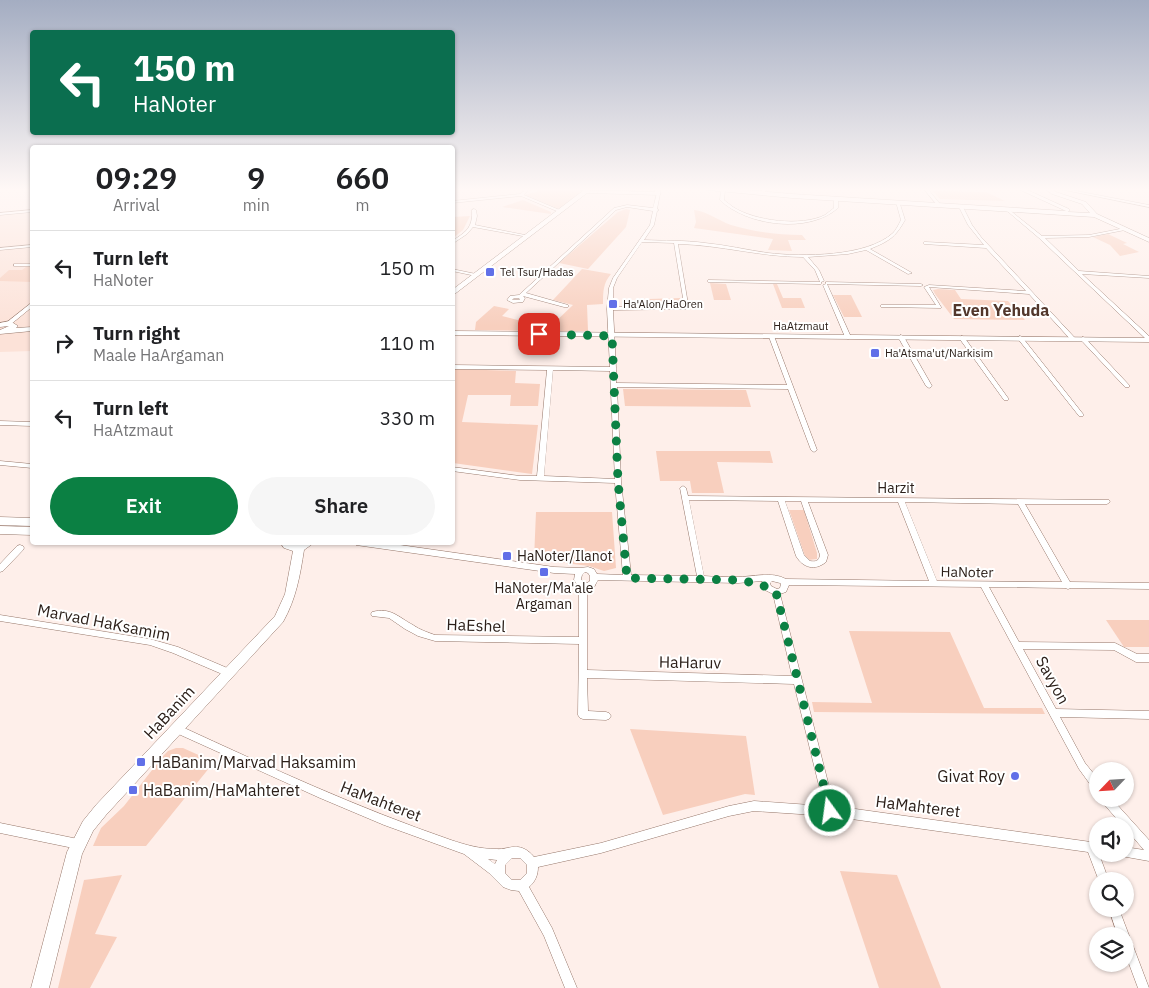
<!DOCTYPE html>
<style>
:root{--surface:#fff;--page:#f6f6f6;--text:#202124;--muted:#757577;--line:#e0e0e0;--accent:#0b8043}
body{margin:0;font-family:"IBM Plex Sans",sans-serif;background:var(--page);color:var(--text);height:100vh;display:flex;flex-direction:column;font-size:19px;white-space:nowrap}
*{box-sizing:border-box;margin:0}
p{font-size:16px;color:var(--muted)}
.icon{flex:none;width:28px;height:28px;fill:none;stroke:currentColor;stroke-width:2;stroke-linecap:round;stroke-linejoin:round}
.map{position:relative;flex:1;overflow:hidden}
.sheet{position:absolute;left:30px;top:145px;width:425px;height:400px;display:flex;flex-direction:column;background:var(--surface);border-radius:5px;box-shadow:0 1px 4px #0004}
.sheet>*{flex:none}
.top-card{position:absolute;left:30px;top:30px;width:425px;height:105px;border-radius:5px;box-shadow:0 1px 4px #0004;background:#0b6e4f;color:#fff;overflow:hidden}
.needle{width:32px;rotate:245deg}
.fabs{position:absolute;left:1089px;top:762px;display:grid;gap:10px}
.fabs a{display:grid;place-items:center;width:45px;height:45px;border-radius:50%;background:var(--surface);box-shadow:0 1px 4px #0004;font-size:25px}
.pin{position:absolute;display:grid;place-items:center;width:42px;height:42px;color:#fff;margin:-21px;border-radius:10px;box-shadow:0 2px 8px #0006}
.me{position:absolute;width:55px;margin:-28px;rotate:346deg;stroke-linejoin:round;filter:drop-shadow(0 0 4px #0008)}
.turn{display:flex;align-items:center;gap:18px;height:105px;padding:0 20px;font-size:22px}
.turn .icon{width:65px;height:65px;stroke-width:2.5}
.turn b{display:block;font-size:35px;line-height:42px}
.eta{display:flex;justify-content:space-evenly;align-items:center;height:85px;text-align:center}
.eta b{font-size:30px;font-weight:600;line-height:35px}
.button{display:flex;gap:10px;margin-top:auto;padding:10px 20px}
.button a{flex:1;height:58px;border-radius:30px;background:var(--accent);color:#fff;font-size:20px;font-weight:600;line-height:58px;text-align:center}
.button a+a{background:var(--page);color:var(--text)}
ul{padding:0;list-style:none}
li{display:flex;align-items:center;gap:15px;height:75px;padding:0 20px;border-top:1px solid var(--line)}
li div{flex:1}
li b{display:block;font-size:19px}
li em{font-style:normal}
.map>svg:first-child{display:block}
.built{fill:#fce2d8}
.green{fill:#f8cfbe}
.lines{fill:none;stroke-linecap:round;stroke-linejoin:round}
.street-casing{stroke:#96776a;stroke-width:1}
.secondary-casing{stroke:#96776a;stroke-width:1}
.street{fill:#fff;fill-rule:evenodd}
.secondary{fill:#fff;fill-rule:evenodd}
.route{stroke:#0b8043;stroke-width:9;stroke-dasharray:0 16.2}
.poi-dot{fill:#6170e8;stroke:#fff;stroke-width:2}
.labels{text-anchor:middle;stroke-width:4;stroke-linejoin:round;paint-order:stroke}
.far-poi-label{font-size:11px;fill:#2c201a;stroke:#fff;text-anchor:start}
.far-street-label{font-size:11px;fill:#2c201a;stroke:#fff}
.street-label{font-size:14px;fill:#2c201a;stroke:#fff}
.poi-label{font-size:14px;fill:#2c201a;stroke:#fff;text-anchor:start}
.far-district-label{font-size:16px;font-weight:bold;fill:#52372c;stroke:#fff}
.near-street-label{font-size:16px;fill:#2c201a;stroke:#fff}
.near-poi-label{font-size:16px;fill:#2c201a;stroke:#fff;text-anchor:start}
</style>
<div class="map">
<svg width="1149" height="988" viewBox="0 0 1149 988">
<rect width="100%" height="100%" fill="#feefea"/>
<polygon class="built" points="32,209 32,351 0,352 0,212"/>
<g class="green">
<polygon points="550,188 575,188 582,192 559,209 525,195"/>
<polygon points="933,191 986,192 1005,201 940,199"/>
<polygon points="523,200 551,212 551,214 502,207"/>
<polygon points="626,209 630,210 626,227 588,269 559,263 618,212"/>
<path d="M694,210C707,211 719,221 731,225C755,232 777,235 802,235L806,240H788L792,251L768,250L773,239L694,228L696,222Z"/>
<polygon points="470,216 463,230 453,238 453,217"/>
<polygon points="1108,234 1127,243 1123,244 1139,252 1120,256 1110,245 1093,237"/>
<polygon points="26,267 32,267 32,282 0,281 0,278 9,270 22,270"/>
<path d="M582,269L611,274C603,283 603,292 603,304L587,305L588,331H554L552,325L573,305L553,300Z"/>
<polygon points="710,283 726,284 731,300 714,300"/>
<polygon points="773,284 777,284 783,298 801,298 805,308 782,308"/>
<polygon points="938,289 955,290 961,299 1008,301 1025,320 954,319 935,294 933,290"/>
<polygon points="833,295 851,295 862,317 844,317"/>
<polygon points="680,298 681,304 679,306 650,307 649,299"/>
<polygon points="494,306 509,309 502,316 541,326 544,331 475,330 476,322"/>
<polygon points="453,369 516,371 515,383 540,384 538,406 510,406 511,395 468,395 462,422 538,425 532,474 453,463"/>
<polygon points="623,389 746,390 751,407 625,406"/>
<polygon points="656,451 770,451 773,463 717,462 724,493 692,493 690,481 660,481"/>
<polygon points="789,510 804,510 817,553 817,559 808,560 805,556"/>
<polygon points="536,512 612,512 616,568 604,571 589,566 534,559"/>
<polygon points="1106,620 1149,620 1149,647 1124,647"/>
<polygon points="849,631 950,632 984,708 1042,708 1045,714 814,712 812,702 872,703"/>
<polygon points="630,729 746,736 755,795 745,794 663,815"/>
<polygon points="176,748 183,748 214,762 146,846 93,846 101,828 124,806 163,756 168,751"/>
<polygon points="840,871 897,875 941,988 879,988"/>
<polygon points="122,875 95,934 117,937 90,988 58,988 84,880"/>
</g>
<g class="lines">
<defs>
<g id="street">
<polygon points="521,188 525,188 528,191 524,195 562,211 559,212 521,196 452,203 452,201 520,194 524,191"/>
<polygon points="577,188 582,188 588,191 585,192"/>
<polygon points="765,188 769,188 762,194 760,194 760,192"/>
<polygon points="923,188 927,188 940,204 940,206 938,206"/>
<polygon points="1055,188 1061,188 1149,205 1149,207"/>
<path d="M723,189L725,190L724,200C727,202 730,205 733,207C755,221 801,227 825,215C828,213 831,210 834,208V198L836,197L838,198V208C809,234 747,226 720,200L721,190Z"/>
<path d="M657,193L660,194L657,209L659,210L657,211L654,225L644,240C664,241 684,240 705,243C726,245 747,250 768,253C802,257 867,257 893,233C896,230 899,224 901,220L896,202L899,201L905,220C895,238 889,241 870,249L912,273L908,274L866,250L848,254L808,257L819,270L824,281L821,282V284H819L710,282H708V280L820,282L815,270L803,257C761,257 721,245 678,244L688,304L686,309L613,310L616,368L617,369L616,370V383L787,385L769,337L772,335L774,336L817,450L814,452L811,450L788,389L617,387L621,481L631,575L697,576L680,488L683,486L686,488L688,496L1109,500L1110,502L1107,504H1025L1070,582L1149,583V589L1071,588L1068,589L1065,588L989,587L1019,642L1115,643L1137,654H1149V662H1136L1114,650L1023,649L1056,709L1149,711V719L1060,717L1085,763L1098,779V793L1095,791L1079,769L981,587L789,585L786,592L780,594L834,806L1098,843V854H1099L1109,881H1099L1088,852L830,816L754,811L729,816L601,853L538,867C538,875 535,882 529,887L552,928L577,988H565L544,936L519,891L511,890L503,887L489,873L464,854L384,825L320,798L174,732L172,729L174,726L177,725L180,726C269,767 358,808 451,840C466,845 480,849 496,849C503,850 511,846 518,847C525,848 530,852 534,857L601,843L729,806L754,801L824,806L794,684L587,678L588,711L606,712L609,713L611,716L609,719L606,720L583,719L580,718L578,715L579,644L435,641L418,636L405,629L389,618L372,616L371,614L372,612C391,607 398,617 413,625C420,630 427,632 435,635L579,637V587L574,580L575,574L554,573L356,545L353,542H379L554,567L580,568L588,567L594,569L597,574L623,575L615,483L520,480L452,471V467L520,476H537L547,370L452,369V365L610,367L607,309L609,288L613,278L650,225L653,211L627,207L616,210L526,293L568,305V307H564L523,296L525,298L523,302L513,303L507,300L510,296L519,295L614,208L627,205L653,208ZM642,242L674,243L684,304L682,307H613V288L617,278ZM514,298H518L520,299L519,300H512ZM553,370L610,371L615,479L544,476ZM689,500L778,501L796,556C803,568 815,571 826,562L828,555L808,502H898L929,581L786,579C772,571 752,577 737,577C726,577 715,577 704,576ZM785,501H801L820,555C819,561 816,562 810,561L804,555ZM905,502L1018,504L1062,582L937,581ZM585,572L588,573L590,576V581L587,583L583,582L581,579L582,575ZM598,580L738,583L762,581L765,590L773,594L792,676L587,670V589L594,587ZM772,581L780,583L781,584L780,588L777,589L771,586L770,583ZM512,858H520L527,865V873L520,880H512L505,873V865ZM488,859L497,860L495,864Z"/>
<polygon points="961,206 963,207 972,225 981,237 1075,338 1075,340 1071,340 1029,294 929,287 941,307 941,308 881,307 881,305 936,305 924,287 929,285 1026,291 986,248 924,244 924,242 926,242 984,245 968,225 959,207"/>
<polygon points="1007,208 1042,236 1089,235 1125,228 1125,230 1089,237 1045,238 1079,271 1149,276 1149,278 1082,274 1149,336 1149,341 1147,340 1039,238 1006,210 1005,209"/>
<path d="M474,209L476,210L477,216L475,225L530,236L528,237L473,227L467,234L452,244V241C466,232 473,228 472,210Z"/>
<polygon points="32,210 32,212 0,215 0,213"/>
<polygon points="32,245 32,247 0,250 0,248"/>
<rect x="14" y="264" width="18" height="2"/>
<polygon points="452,269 476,274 478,275 476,276 452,271"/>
<polygon points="826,282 921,284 923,285 921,286 827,284 851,337 848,339 845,337 823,285 826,284"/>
<polygon points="30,304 32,304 32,307 10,325 6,325 6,323"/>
<polygon points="901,335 904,337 932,386 931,387 929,388 926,386 898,337"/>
<polygon points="962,336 964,337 1008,398 1009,399 1008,400 1004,400 959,338"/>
<polygon points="1020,336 1022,337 1083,414 1084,415 1083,416 1079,416 1018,339 1017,338"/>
<polygon points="1083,337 1085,338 1129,385 1129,387 1125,387 1081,340 1080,339"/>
<polygon points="0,421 32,422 32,426 0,425"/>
<polygon points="0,461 32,464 32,468 0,465"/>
<polygon points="20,545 23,546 24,548 23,550 3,571 0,572 0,564 17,546"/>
<polygon points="0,615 150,639 178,647 232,670 233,673 232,676 229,677 173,653 150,645 0,621"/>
<polygon points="1101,799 1112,799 1149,840 1149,861 1121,856 1120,854 1125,854 1125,847 1144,850 1125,828 1125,826 1123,826 1102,802"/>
<polygon points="0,823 78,839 82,840 83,844 82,848 78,849 0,833"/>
<polygon points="1109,909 1119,909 1149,988 1138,988 1125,953 1125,936 1118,936"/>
</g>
<g id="secondary">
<polygon points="655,188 661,188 660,195 587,193 452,296 452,290 584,190 655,192"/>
<polygon points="705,188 722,188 792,194 1066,211 1016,188 1023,188 1069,209 1070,210 1068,212 1090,213 1082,204 1052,194 1044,188 1050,188 1056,192 1086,202 1097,214 1149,238 1149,242 1094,217 792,198 708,190"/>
<polygon points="10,321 18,326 16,328 32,327 32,331 0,334 0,330 9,326 0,327 0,323"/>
<polygon points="452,331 1149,338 1149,342 452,335"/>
<polygon points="0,517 32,518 32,526 0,525"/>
<polygon points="0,526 32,527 32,535 0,534"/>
<path d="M280,542H315L304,550C300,576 296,599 283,622L106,815L93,831L82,854L49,988H31L67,852L83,821L96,805L275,616L285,594L293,551L284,548Z"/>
</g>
</defs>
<use href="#street" class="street-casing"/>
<use href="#secondary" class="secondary-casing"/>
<use href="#street" class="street"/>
<use href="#secondary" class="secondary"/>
</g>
<linearGradient id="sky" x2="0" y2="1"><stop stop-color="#a4adc2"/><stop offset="0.58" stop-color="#fff8f6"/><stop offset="1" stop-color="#fff8f6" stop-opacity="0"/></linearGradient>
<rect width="1149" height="326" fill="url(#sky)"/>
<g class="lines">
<polyline class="route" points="539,334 612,336 618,481 627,578 738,580 760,584 776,592 830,811"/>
</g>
<g class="poi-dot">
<rect x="485" y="267" width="10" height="10" rx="2.5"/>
<rect x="608" y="299" width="10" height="10" rx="2.5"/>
<rect x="870" y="348" width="10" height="10" rx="2.5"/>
<rect x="502" y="551" width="10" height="10" rx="2.5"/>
<rect x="539" y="567" width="10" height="10" rx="2.5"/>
<rect x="136" y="757" width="10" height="10" rx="2.5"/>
<circle cx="1015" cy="776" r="5"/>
<rect x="128" y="785" width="10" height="10" rx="2.5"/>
</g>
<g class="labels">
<g class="far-poi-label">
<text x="500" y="276">Tel Tsur/Hadas</text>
<text x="623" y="308">Ha'Alon/HaOren</text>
<text x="885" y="357">Ha'Atsma'ut/Narkisim</text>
</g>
<g class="far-street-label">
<text x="801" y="330">HaAtzmaut</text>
</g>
<g class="street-label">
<text x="896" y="493">Harzit</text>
<text transform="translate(967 572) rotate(1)" y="5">HaNoter</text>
</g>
<g class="poi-label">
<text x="517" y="561">HaNoter/Ilanot</text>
<text x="544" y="593" text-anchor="middle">HaNoter/Ma'ale<tspan x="544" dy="16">Argaman</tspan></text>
</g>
<g class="far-district-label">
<text x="1001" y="316">Even Yehuda</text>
</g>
<g class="near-street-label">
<text transform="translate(104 622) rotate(11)" y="6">Marvad HaKsamim</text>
<text transform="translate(476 625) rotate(2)" y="6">HaEshel</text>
<text transform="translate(690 662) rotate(1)" y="6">HaHaruv</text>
<text transform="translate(1053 680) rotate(61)" y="6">Savyon</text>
<text transform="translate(169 712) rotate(-47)" y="6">HaBanim</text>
<text transform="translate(381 801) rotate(21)" y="6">HaMahteret</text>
<text transform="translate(918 806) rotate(7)" y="6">HaMahteret</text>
</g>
<g class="near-poi-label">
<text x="151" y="768">HaBanim/Marvad Haksamim</text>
<text x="1005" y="782" text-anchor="end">Givat Roy</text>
<text x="143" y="796">HaBanim/HaMahteret</text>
</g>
</g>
</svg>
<div class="fabs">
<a><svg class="needle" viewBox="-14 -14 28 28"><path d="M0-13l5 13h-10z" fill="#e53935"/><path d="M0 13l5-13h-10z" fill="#757577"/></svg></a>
<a><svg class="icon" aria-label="sound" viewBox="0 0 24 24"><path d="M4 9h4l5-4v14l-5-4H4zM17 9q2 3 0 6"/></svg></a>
<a><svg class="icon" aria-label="search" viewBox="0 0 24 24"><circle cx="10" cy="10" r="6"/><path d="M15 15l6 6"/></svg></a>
<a><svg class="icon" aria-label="layers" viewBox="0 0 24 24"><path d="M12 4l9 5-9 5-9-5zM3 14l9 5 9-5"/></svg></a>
</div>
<div class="pin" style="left:539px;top:334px;background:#d93025"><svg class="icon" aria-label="arrive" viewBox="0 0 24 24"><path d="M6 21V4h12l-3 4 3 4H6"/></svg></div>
<svg class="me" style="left:830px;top:811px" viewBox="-20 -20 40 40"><circle r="17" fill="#0b8043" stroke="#fff" stroke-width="3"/><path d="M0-11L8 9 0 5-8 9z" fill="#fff"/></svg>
<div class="top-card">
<div class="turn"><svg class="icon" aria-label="left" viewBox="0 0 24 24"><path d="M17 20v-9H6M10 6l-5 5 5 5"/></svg><div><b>150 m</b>HaNoter</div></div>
</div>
<section class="sheet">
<div class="eta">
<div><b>09:29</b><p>Arrival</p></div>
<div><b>9</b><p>min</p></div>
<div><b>660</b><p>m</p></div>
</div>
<ul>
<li><svg class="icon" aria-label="left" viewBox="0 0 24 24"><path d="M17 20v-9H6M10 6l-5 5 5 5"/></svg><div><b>Turn left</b><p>HaNoter</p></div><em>150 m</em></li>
<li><svg class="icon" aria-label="right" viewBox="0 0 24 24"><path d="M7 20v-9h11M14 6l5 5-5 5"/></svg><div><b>Turn right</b><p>Maale HaArgaman</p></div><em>110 m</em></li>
<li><svg class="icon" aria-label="left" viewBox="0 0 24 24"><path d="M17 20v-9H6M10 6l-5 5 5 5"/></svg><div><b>Turn left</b><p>HaAtzmaut</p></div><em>330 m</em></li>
</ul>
<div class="button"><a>Exit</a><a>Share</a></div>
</section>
</div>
